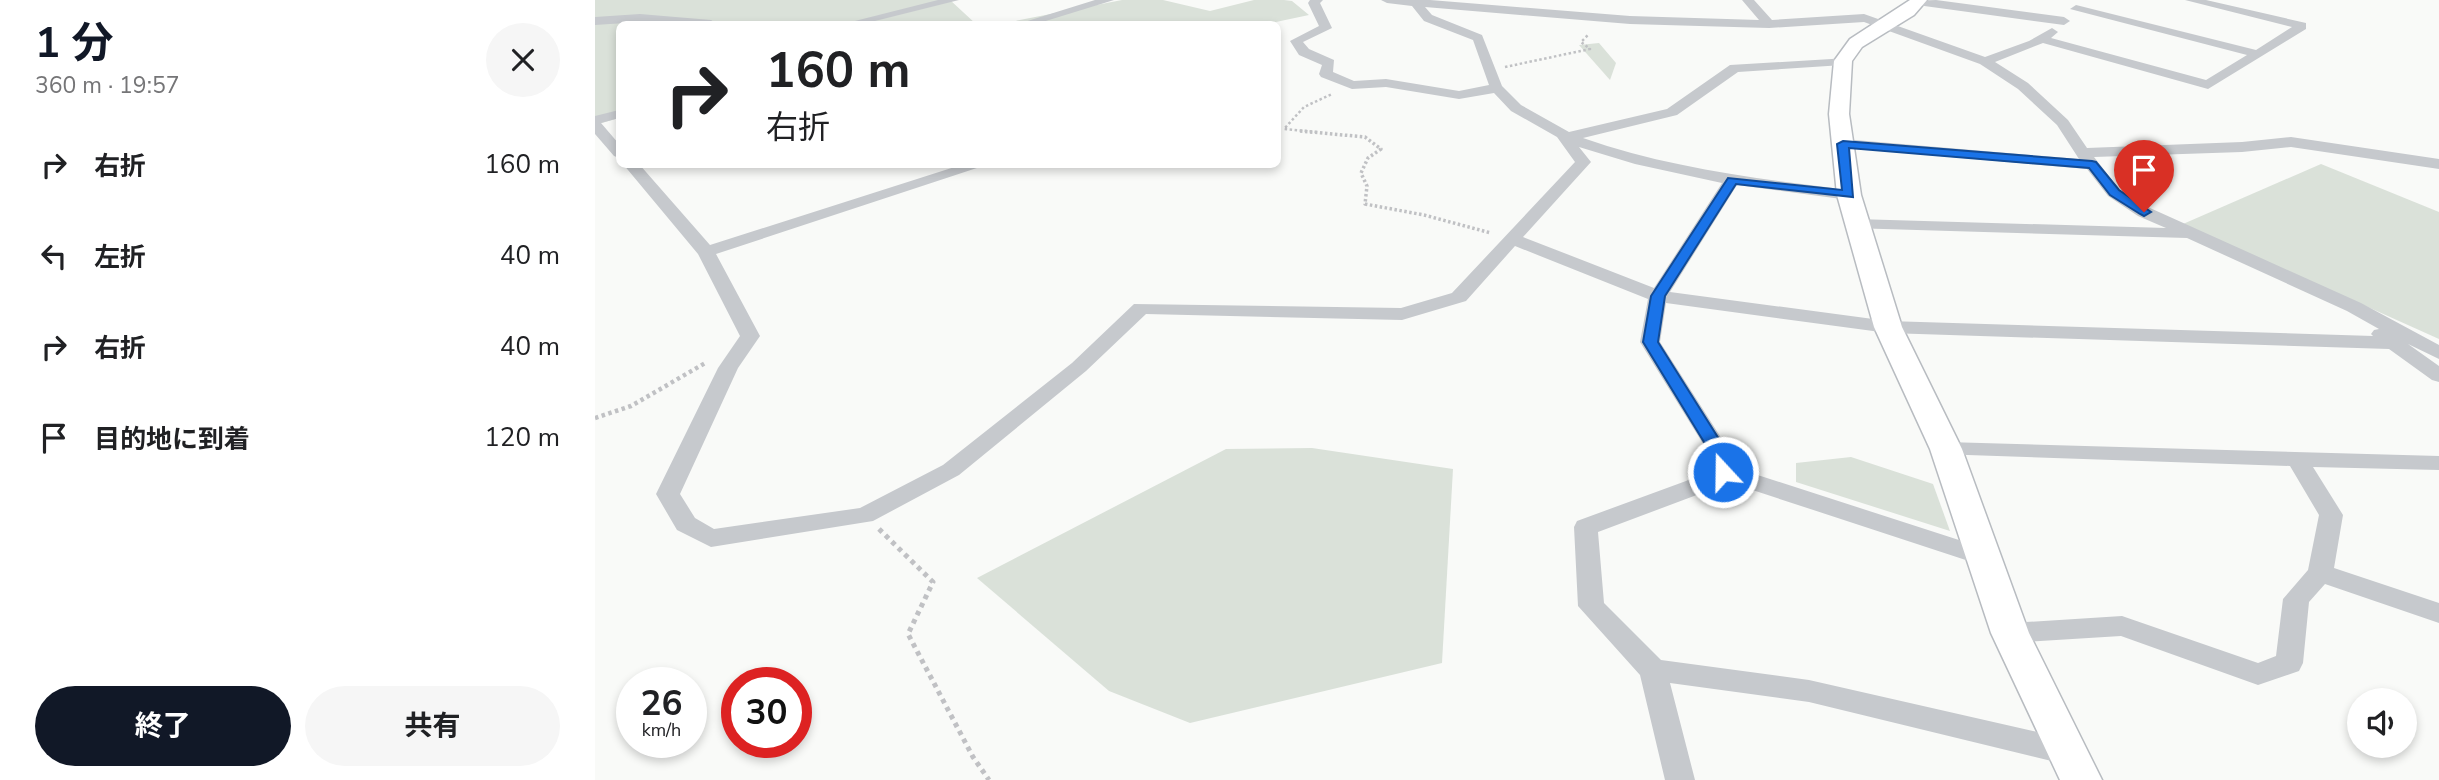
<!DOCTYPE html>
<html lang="ja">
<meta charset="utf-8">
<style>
:root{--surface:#fff;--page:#f6f6f6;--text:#202124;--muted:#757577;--accent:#111827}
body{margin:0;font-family:"Nunito Sans","Noto Sans JP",sans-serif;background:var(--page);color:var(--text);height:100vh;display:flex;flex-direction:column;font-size:26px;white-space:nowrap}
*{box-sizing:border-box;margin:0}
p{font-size:23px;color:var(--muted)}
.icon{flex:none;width:38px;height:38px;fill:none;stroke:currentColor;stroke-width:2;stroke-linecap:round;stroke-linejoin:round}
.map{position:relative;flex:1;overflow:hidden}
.side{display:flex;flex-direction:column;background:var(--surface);width:595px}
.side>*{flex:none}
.guide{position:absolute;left:21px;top:21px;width:665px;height:147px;border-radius:10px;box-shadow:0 4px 10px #0003;background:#fff;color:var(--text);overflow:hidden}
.fabs{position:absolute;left:1752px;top:688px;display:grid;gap:14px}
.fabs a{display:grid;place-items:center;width:70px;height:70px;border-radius:50%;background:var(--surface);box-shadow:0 4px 10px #0003;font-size:35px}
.speed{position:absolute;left:21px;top:667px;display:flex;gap:14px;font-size:35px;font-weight:700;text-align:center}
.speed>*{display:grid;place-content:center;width:91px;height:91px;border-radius:50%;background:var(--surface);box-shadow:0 4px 10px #0003;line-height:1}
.speed small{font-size:18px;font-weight:400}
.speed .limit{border:10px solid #d22;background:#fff;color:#111}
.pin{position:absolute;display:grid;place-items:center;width:60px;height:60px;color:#fff;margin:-72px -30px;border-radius:50% 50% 50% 0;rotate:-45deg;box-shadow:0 0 7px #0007}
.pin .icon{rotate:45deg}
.me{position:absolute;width:77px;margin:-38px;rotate:339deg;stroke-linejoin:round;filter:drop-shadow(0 0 5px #0008)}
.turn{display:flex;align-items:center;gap:24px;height:147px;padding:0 35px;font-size:32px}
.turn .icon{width:91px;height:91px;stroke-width:2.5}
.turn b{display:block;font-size:49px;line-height:60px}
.round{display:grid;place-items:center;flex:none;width:74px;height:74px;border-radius:37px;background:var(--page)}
.headline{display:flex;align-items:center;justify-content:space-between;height:119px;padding:0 35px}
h1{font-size:42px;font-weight:700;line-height:52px;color:var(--accent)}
.cta{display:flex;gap:14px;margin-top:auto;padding:14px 35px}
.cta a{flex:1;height:80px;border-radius:42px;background:var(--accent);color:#fff;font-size:28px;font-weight:700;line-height:80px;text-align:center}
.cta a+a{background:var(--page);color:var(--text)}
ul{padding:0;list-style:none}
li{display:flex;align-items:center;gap:21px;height:91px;padding:0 35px}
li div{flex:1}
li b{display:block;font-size:26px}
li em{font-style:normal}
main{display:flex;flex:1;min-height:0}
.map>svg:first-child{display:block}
.green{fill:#dae1d9}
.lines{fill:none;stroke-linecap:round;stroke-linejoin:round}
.secondary-casing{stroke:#b8bcc1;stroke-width:3}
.path-far3{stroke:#c0c1c4;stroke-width:2.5;stroke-dasharray:2.5 2.5;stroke-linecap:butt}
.path-far2{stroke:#c0c1c4;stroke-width:3.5;stroke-dasharray:2.5 2.5;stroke-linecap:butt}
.path-far1{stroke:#c0c1c4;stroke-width:4.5;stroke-dasharray:3.5 3.5;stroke-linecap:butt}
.path{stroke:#c0c1c4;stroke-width:5;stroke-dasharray:4.5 4.5;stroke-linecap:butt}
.street{fill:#c6c9cd;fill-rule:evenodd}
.secondary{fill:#fff;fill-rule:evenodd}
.route{fill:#1a73e8;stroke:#114b97;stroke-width:2}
</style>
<main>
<section class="side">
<div class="headline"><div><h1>1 分</h1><p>360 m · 19:57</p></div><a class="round"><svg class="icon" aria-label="close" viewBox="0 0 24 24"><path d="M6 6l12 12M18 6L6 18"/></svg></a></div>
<ul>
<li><svg class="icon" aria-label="right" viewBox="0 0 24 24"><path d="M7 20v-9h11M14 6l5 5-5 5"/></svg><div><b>右折</b></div><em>160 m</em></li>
<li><svg class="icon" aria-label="left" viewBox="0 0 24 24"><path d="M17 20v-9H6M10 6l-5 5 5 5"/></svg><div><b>左折</b></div><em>40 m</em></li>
<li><svg class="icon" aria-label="right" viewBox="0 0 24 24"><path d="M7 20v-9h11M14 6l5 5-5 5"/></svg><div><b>右折</b></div><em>40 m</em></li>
<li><svg class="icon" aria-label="arrive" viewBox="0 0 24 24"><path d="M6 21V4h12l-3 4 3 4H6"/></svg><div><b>目的地に到着</b></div><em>120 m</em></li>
</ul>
<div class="cta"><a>終了</a><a>共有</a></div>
</section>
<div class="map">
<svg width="1844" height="780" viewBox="0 0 1844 780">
<rect width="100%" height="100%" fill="#f9faf8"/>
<g class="green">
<polygon points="0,0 355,0 381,24 24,24 24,118 0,125"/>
<polygon points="527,0 568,0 615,11 659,0 689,0 697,1 714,15 672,24 405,24"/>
<polygon points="1004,43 1021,63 1015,80 984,45"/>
<polygon points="1726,164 1844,212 1844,339 1588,224"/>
<polygon points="717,448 858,469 847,663 595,723 514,691 382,578 631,449"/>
<polygon points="1256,457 1338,484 1355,531 1201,482 1201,463"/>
</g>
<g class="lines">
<defs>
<polygon id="secondary" points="1315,0 1332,0 1319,15 1267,47 1257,61 1254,114 1266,195 1307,327 1367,449 1434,633 1507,780 1465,780 1396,633 1335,449 1279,327 1242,195 1234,114 1239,61 1255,39"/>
</defs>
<use href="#secondary" class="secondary-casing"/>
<g class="path-far3">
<polyline points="910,67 995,49 986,42 994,34"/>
<polyline points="722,132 689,129 709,107 737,94"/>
</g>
<polyline class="path-far2" points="705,131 770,137 786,149 773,158 766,173 772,186 770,204 829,215 896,233"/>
<polyline class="path-far1" points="0,418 36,406 112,362"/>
<polyline class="path" points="284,529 338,582 313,634 378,757 394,780"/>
<g class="street">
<polygon points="343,0 364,0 268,24 248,24"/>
<polygon points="500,0 519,0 441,24 423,24"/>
<path d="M715,0H728L725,3L737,28L708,42L714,49L739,60L738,72L759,81L791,79L864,91L894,85L878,40L829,21L817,6L792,3L786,0H835L1035,16L1164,20L1147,0H1159L1177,20L1269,14L1390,57L1434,41L1457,28L1463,32L1456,38L1611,80L1652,55L1475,9L1481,5L1661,50L1697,27L1590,0H1611L1711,23V29L1613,89L1448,43L1400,62L1433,83L1473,120L1492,148L1647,142L1696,137L1844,159V169L1696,147L1647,152L1499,157L1525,190L1555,208L1766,303L1844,345V359L1813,344L1844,366V382L1837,380L1794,349L1293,333L1071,303L1065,342L1132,447L1138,467L1398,551L1402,557L1398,563L1389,566L1130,481L1107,493L1003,532L1009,603L1066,660L1214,680L1473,739L1483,743L1488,752L1483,761L1473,765L1214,702L1075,683L1100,780H1070L1045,675L983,606L979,527L982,521L1091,481L1116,469L1110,447L1045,342L1053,299L920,246L871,301L807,320L551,314L491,371L364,475L278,521L116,547L82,530L61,494L123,368L145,336L103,254L28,164H44L115,245L369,164H394L121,254L165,336L143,368L85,494L100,518L119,529L265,508L348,465L477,363L539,304L806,308L857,293L980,162L962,137L916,111L899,93L864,99L791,87L757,89L726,77L724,74L727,65L704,55L695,41L724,26L713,3ZM830,7L1035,24L1174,28L1269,22L1385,64L1423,89L1462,125L1484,159L1248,139L1243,141L1240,144L1243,147L1492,169L1513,196L1543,216L1571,228L1261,219L1255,220L1252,224L1255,228L1592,238L1752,311L1784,329L1779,330L1776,334L1778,336L1293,321L1075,292L1142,185L1254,200L1262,195L1254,190C1163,179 1074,168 988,138L1082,115L1143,72L1248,65L1255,61L1253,58L1135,65L1072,109L974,132L926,105L907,86L887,35L837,15ZM984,147L1040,164L1127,183L1059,288L928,237L996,162Z"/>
<polygon points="1341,0 1469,17 1475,21 1469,25 1322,5 1316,1"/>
<polygon points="45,14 116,20 122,24 45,22 0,25 0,17"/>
<polygon points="24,110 24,118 6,123 24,144 24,158 19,156 0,134 0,116"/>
<polygon points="1351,442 1844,456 1844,470 1718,467 1748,515 1739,568 1844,603 1844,623 1730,584 1714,602 1708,663 1704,671 1663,685 1526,636 1415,643 1406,640 1402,633 1406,626 1415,623 1527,616 1663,663 1681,656 1688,599 1713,570 1724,515 1695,466 1343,454 1340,449 1343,444"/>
</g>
<use href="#secondary" class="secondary"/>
</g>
<polygon class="route" points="1248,141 1497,161 1501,162 1524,190 1556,212 1549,216 1545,214 1515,195 1494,168 1254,148 1258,197 1141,184 1070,296 1063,342 1129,447 1137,472 1128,478 1122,476 1112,447 1048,342 1056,296 1133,178 1247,190 1242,144"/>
</svg>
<div class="fabs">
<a><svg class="icon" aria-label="sound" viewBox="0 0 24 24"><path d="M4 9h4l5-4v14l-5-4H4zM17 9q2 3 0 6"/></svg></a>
</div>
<div class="speed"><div>26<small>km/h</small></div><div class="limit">30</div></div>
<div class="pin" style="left:1549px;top:212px;background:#d93025"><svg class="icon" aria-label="arrive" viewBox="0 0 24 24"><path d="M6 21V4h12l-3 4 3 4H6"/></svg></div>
<svg class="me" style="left:1128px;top:472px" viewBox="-20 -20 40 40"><circle r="17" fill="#1a73e8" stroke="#fff" stroke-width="3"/><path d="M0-11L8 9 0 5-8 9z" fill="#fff"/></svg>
<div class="guide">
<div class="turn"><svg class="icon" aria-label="right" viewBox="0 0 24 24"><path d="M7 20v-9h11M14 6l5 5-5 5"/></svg><div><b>160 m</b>右折</div></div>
</div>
</div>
</main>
